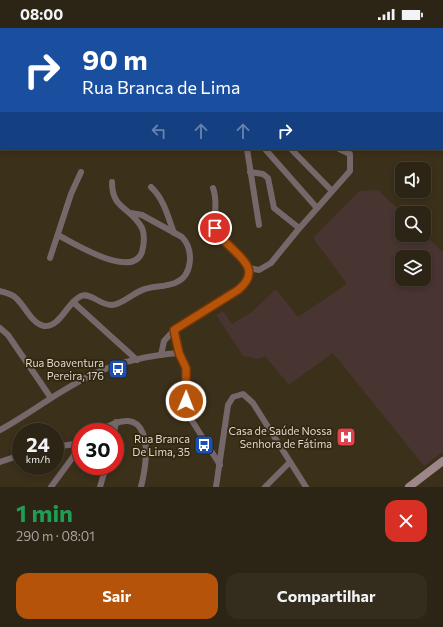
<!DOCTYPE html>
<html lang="pt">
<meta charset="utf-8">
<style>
:root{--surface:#2c2414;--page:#342c1d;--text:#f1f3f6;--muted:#a6a4a0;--line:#484134;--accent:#b45309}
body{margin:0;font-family:Commissioner,sans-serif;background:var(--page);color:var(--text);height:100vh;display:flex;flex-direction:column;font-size:15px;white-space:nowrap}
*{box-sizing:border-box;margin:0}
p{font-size:13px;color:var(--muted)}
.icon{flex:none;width:22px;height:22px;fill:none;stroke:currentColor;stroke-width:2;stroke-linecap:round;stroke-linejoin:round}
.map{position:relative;height:459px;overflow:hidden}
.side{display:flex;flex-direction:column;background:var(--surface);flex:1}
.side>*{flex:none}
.hud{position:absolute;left:0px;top:0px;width:443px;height:122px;box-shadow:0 2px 6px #0003,0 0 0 1px var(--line);background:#1a4fa0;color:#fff;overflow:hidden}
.controls{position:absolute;left:395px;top:134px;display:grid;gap:8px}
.controls a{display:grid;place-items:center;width:36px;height:36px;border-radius:8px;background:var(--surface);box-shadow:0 2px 6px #0003,0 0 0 1px var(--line);font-size:20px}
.speed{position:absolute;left:12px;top:395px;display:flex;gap:8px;font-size:20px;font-weight:700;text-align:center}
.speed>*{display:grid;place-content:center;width:52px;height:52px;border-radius:50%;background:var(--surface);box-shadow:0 2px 6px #0003,0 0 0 1px var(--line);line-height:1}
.speed small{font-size:10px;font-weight:400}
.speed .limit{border:6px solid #d22;background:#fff;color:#111}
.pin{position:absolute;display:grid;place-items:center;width:34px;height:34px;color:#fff;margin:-17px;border:2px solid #fff;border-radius:50%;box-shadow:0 1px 4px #0007}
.me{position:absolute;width:44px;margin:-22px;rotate:1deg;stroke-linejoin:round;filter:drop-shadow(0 0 3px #0008)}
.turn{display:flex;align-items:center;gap:14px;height:84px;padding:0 16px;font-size:18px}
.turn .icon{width:52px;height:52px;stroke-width:2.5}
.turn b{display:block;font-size:28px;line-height:34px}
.lanes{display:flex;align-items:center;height:38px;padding:0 16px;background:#0003;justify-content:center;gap:20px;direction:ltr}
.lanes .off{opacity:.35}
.round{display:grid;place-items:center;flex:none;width:42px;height:42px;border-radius:12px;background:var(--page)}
.overview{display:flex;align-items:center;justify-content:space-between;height:68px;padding:0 16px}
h1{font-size:24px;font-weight:700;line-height:30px;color:#1e9e55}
.primary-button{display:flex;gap:8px;margin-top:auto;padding:8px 16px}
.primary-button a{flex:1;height:46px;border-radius:12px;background:var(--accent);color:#fff;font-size:16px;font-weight:700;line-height:46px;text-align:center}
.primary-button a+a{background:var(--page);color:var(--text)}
.status{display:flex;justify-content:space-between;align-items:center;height:28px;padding:0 20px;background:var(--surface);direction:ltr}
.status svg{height:11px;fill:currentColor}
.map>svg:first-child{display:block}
.industrial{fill:#483430;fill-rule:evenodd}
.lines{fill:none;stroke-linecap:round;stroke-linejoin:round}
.stream{stroke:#011728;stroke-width:1.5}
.minor{stroke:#76686a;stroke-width:6}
.secondary{stroke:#9c8689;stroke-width:8}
.route-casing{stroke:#753606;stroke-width:10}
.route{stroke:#b45309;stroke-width:7}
.labels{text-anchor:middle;stroke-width:3.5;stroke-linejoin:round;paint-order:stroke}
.poi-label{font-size:11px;fill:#ded7c9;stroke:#312610;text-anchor:end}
</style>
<div class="status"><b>08:00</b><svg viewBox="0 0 49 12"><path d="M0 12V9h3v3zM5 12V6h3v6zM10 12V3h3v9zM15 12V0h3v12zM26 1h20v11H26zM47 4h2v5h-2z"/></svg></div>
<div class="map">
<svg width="443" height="459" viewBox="0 0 443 459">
<rect width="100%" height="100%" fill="#3b301a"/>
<path class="industrial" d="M378,162L402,185V207H424V206L443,224V424L424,438L333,325L289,357L265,328L258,331L243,328L216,287L223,283L232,296L253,283L276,261L298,289L347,256L313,210L359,163ZM402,229H424V251H402Z"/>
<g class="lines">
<g class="stream">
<polyline points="87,1 88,0"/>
<polyline points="0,98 1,98"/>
</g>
<g class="minor">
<polyline points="232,0 232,1"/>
<polyline points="276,0 278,1"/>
<polyline points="251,1 252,0"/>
<polyline points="247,121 259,197"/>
<polyline points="265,121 317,180"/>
<polyline points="291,121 332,163"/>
<polyline points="250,144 263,146 268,150 274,180 299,200"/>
<path d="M151,159C164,171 168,189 174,205"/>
<path d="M213,160C219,177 212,188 216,200C223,224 270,236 238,262L174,302L179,325L186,340V373L189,388L220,437"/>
<path d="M58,207C74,215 132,252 142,224C144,216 145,207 142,200C130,178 112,182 112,154"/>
<polyline points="50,230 71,166 81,144"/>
<polyline points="249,240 259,242 271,235 297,203 350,143 350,126 339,121"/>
<path d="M0,263C6,265 12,266 16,270C25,278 32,296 44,298C61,299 67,274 81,268C91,264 101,278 112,277C123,276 134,264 145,261C154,258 165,259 175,255C193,248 194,222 182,209L142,187L131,185"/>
<polyline points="73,274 137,332"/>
<polyline points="0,300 8,307 51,370"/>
<polyline points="161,327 164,313 174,302"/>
<path d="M0,402C33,384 63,359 98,344C123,333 152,327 179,325"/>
<path d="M98,404C151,370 150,422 141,459"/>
<polyline points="114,404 116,394"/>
<polyline points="55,419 81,415"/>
<polyline points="0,434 21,427"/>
<polyline points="51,459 81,418"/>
<polyline points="100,459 106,438"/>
<polyline points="216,459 228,377 233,369 243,366 253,375 306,459"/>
<polyline points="265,459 290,434"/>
</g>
<polyline class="secondary" points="409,459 443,433"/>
</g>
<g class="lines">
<defs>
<path id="route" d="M186,373V340L179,325L174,302L238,262C269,237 225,223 215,200"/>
</defs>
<use href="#route" class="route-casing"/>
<use href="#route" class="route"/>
</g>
<defs>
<symbol id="bus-square" viewBox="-11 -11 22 22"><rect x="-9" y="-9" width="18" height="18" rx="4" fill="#1a4fb4" stroke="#312610"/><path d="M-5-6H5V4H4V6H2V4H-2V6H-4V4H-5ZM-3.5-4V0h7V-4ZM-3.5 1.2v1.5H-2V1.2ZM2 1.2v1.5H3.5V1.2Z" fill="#fff"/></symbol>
<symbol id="hospital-square" viewBox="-11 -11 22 22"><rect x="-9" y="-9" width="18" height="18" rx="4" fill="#e0444e" stroke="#312610"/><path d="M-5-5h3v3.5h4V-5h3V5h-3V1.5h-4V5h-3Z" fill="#fff"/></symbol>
</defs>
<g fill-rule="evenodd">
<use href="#bus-square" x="107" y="330" width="22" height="22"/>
<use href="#hospital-square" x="335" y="398" width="22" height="22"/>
<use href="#bus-square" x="193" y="406" width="22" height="22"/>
</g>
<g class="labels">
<g class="poi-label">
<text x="104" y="339">Rua Boaventura<tspan x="104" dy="13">Pereira, 176</tspan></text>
<text x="332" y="407">Casa de Saúde Nossa<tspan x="332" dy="13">Senhora de Fátima</tspan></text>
<text x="190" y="415">Rua Branca<tspan x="190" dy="13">De Lima, 35</tspan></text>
</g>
</g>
</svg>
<div class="controls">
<a><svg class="icon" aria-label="sound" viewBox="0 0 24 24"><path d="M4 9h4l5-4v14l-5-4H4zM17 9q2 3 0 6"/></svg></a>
<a><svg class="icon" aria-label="search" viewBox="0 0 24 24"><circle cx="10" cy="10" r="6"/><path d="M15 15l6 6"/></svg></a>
<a><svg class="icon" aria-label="layers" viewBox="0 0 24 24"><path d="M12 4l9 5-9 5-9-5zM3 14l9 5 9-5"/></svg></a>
</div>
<div class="speed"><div>24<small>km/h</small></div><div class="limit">30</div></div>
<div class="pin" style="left:215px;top:200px;background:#d93025"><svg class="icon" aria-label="arrive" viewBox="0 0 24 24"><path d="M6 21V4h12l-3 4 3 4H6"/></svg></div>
<svg class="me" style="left:186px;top:373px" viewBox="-20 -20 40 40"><circle r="17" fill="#b45309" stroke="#fff" stroke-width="3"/><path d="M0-11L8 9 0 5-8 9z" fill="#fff"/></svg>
<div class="hud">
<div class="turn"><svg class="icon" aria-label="right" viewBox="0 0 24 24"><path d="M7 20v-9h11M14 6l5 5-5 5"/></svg><div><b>90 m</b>Rua Branca de Lima</div></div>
<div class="lanes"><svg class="icon off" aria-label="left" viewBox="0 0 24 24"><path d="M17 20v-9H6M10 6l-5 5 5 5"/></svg><svg class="icon off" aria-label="ahead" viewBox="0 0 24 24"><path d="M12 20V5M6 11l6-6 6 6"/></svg><svg class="icon off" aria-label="ahead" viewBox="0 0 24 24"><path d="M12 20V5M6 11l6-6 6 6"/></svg><svg class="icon" aria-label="right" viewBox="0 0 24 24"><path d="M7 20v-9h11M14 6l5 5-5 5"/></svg></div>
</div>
</div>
<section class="side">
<div class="overview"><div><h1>1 min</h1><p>290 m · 08:01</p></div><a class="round" style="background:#d93025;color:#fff"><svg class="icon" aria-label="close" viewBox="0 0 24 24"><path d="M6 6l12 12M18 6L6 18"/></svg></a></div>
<div class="primary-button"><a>Sair</a><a>Compartilhar</a></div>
</section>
